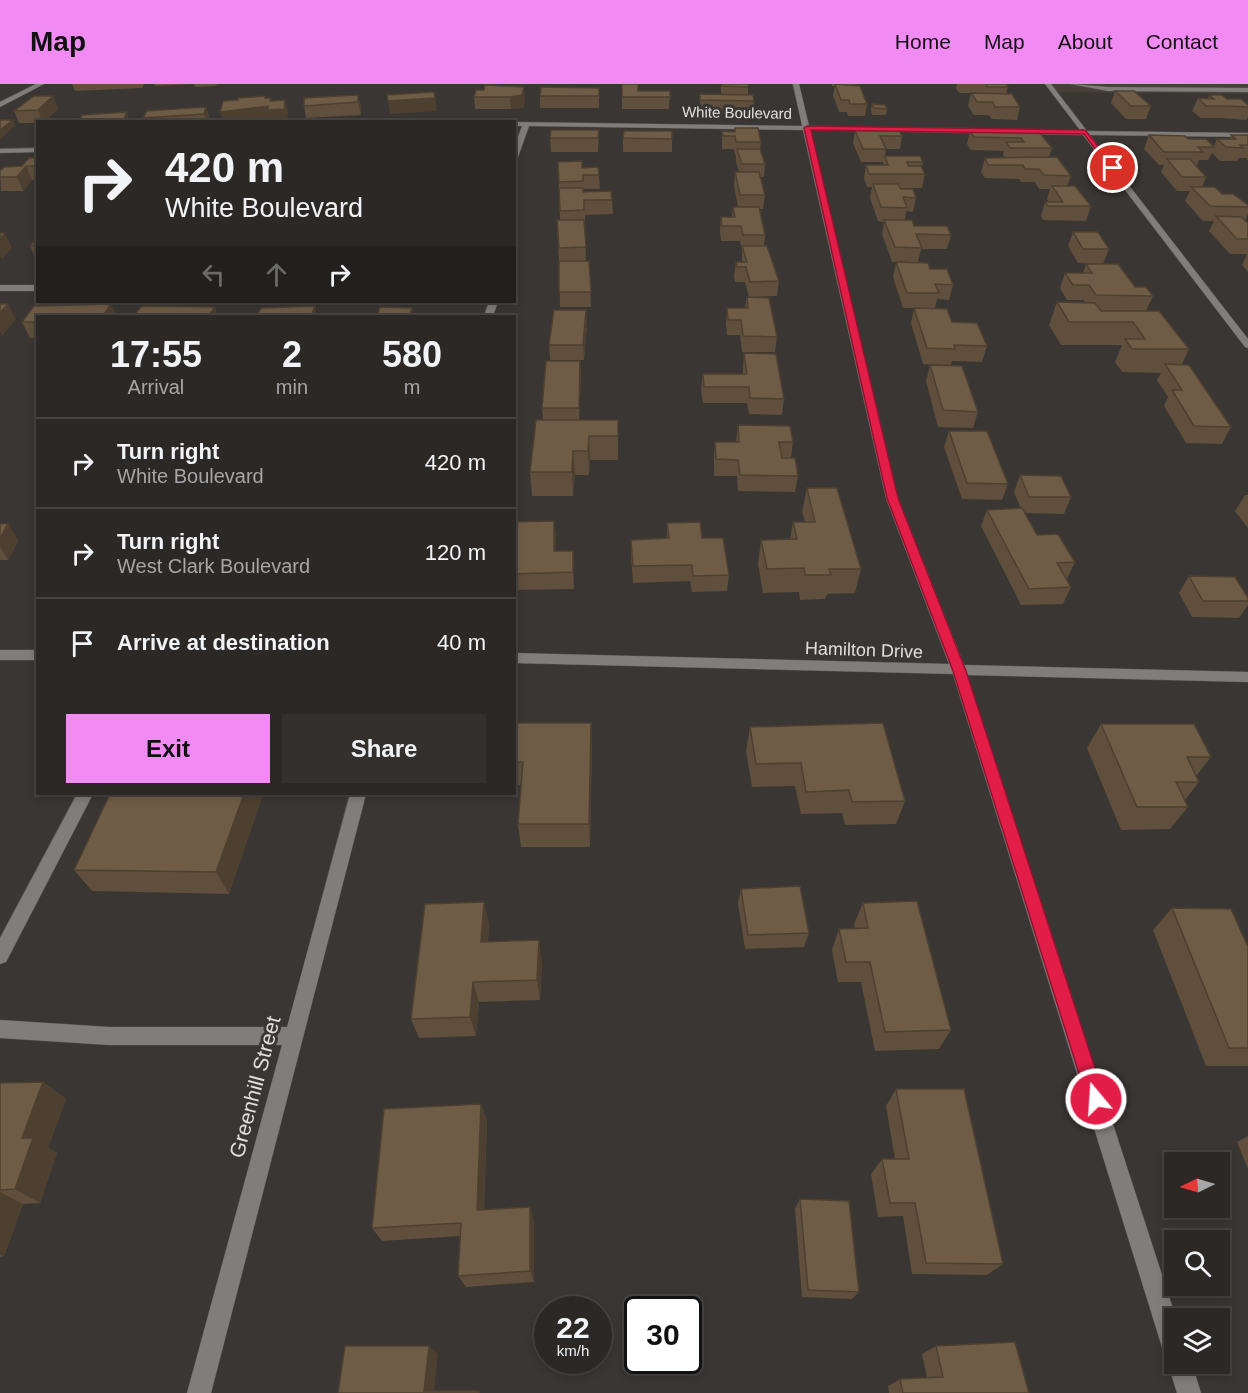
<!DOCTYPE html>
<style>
:root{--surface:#2b2826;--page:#33302e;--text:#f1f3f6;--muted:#a6a6a7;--line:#474443;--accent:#f28af3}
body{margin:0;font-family:Arial,sans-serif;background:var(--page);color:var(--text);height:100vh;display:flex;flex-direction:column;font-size:22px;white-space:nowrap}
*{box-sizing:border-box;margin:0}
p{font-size:20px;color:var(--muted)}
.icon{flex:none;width:33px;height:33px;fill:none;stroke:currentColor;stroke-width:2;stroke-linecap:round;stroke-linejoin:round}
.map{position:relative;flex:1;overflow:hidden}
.details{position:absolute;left:36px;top:231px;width:480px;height:480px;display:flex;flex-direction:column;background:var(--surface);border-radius:0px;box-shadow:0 3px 9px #0003,0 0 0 2px var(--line)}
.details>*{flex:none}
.guide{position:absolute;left:36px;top:36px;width:480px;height:183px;border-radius:0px;box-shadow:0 3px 9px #0003,0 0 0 2px var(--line);background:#2b2826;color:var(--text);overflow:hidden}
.needle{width:39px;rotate:265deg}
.tools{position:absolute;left:1164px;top:1068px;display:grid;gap:12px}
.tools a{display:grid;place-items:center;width:66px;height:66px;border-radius:0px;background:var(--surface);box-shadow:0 3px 9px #0003,0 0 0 2px var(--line);font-size:30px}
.speed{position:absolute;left:534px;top:1212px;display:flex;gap:12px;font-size:30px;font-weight:700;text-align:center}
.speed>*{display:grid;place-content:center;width:78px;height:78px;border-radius:50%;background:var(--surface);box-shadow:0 3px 9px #0003,0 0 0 2px var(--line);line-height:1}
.speed small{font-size:15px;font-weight:400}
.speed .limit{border:3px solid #111;border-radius:9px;background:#fff;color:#111}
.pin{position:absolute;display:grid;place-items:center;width:51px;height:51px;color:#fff;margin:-26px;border:3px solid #fff;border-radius:50%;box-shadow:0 2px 6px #0007}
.me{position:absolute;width:66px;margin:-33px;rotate:342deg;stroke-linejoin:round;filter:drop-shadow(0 0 4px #0008)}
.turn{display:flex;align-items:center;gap:21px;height:126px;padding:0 30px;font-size:27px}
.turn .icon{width:78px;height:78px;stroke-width:2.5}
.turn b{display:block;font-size:42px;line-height:51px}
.lanes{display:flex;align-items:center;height:57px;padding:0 30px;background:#0003;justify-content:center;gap:30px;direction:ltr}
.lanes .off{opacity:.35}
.eta{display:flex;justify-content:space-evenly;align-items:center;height:102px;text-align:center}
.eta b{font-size:36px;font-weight:700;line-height:42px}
.cta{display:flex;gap:12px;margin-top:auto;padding:12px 30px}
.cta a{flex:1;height:69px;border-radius:0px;background:var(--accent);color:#111;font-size:24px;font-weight:700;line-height:69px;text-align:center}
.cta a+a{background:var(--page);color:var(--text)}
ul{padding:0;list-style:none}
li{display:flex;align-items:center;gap:18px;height:90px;padding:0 30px;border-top:2px solid var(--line)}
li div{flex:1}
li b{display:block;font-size:22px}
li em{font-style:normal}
header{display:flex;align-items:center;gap:36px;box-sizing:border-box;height:84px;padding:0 30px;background:var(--accent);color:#111}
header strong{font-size:28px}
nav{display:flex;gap:33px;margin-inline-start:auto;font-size:21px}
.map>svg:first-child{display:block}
.built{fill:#474038}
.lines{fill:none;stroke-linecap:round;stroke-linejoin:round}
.minor-casing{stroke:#565451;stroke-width:1}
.minor{fill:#807d7a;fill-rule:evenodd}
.wall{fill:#5f4f3c}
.shaded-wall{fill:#4e4031}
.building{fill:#6f5c46;stroke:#4e4031;stroke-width:1.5}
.route{fill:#e11d48;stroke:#92132f;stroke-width:1.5}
.labels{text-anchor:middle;stroke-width:6;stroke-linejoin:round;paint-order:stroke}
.far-street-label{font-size:15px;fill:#e1dfdd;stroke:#393633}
.street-label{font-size:18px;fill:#e1dfdd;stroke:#393633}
.near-street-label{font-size:21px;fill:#e1dfdd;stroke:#393633}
</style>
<header>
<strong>Map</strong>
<nav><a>Home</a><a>Map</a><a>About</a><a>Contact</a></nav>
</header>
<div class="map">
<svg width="1248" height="1309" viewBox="0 0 1248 1309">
<rect width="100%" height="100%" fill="#393633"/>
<polygon class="built" points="1048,0 1248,0 1248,10 1054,8"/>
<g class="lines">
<defs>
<g id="minor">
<polygon points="36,0 44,0 0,23 0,18"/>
<polygon points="793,0 799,0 809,42 1080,46 1045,0 1051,0 1087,47 1248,49 1248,53 1090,51 1248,255 1248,264 1245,263 1083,51 810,46 898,414 964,581 1248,588 1248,598 967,591 1176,1234 1174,1234 1174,1280 1192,1280 1201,1309 1177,1309 1168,1280 1171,1273 1166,1271 1162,1263 953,590 514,579 514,569 949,580 886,414 803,46 529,42 518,73 514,75 514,63 522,42 514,42 514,38 802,42"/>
<polygon points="1071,0 1108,3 1248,4 1248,8 1108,7"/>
<polygon points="38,64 38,68 0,69 0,65"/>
<rect x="0" y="201" width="38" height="6"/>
<polygon points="489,218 498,218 493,232 484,232"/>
<rect x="0" y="566" width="38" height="10"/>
<polygon points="77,710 93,710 6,878 0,880 0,854"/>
<polygon points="350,710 366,710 211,1309 187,1309 282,961 109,961 0,954 0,936 109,943 287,943"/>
</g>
</defs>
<use href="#minor" class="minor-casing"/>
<use href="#minor" class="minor"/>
</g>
<g class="wall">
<polygon points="72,0 144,0 142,4 75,7"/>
<polygon points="154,0 217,0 216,2 195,3 194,0 155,2"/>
<polygon points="832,0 860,0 850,1 867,20 865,32 848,32 847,28 839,28 833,11 835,2 832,2"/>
<polygon points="957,0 1006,0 1008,3 1006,10 1020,23 1017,36 992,35 989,31 974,31 968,22 971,9 959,9 956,4"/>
<polygon points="721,2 748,3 748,11 754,17 753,30 700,29 700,10 721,10"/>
<polygon points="599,4 599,24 540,24 540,12"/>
<polygon points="476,6 525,16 523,24 511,25 475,25 474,13"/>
<polygon points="638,7 670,7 669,25 622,25 622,13"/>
<polygon points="1115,7 1151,22 1146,35 1126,35 1111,19"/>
<polygon points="358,11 361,24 361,31 306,34 304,22"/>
<polygon points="1209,11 1248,21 1248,33 1246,36 1223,34 1201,34 1192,27 1198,14 1208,15"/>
<polygon points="53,12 58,25 44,38 38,38 38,39 19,39 14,27"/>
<polygon points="872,20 887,25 886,31 872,31 871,27"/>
<polygon points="206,23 210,36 210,38 145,38 143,34"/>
<polygon points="735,44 761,58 760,66 765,80 764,93 760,93 765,111 763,125 760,125 765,151 764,162 779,197 777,212 749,213 745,198 735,198 734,193 736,178 742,178 742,166 740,157 721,157 720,148 721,133 732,133 733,123 738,123 734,102 735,88 739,88 736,78 736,71 735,71 734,65 722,65 722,47 734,48"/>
<polygon points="599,46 598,68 551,68 550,54"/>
<polygon points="855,46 902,52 900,65 886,65 885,72 923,78 922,84 925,90 922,104 900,104 901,105 916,114 913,128 906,127 905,136 914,142 951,151 947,165 921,165 918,178 892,178 882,150 884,138 878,137 870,114 872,103 867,103 864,94 866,81 883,81 883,78 861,78 853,59"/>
<polygon points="970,47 1039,48 1052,64 1049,73 1071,92 1067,102 1091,122 1086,137 1043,136 1041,132 1045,118 1049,118 1047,115 1050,105 1039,105 1035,98 1021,98 1019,95 985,94 981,88 985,74 1005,74 1003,71 1004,67 971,66 967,60"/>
<polygon points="1149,51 1188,55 1214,62 1217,55 1230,55 1231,51 1248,51 1248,77 1246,74 1239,74 1237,77 1220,77 1212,69 1208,76 1199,76 1197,81 1195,81 1206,93 1202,103 1248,121 1248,130 1245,137 1248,139 1248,188 1242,181 1247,170 1230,170 1209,147 1214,137 1203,137 1185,117 1190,107 1177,107 1161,88 1164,81 1159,81 1144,65"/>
<polygon points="623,54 672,55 672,68 623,68"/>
<polygon points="38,74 38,96 32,96 23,107 1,107 0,87 22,82"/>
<polygon points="558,78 582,84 599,91 600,105 584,105 584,108 612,116 613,130 585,131 586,177 589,177 591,223 560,223 559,177 557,136 560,136"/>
<polygon points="1073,148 1109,165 1103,180 1078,179 1068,162"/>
<polygon points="38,153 38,176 37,176 30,162"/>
<polygon points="896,178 930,185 953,201 949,216 937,215 935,224 952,238 987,262 982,278 952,277 951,281 923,280 911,239 914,224 903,224 893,193"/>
<polygon points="1086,180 1153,212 1146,227 1189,265 1182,280 1231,343 1222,360 1186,359 1164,322 1168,313 1157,296 1161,289 1122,288 1115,278 1122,261 1061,261 1049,241 1057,218 1085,219 1084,216 1067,216 1060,204 1065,189 1083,189"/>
<polygon points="747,213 777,253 775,268 742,268 740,251 727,251 726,240 727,224 745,224"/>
<polygon points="111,220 116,232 38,232 38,254 30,254 22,238 34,222"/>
<polygon points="586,226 587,241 584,276 550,276 549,261"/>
<polygon points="744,269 784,315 782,331 749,330 747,319 703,319 701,306 703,290 743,290 743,285"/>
<polygon points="580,277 581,292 579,336 618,336 618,376 590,376 589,391 575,391 573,412 532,412 530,388 543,336 542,324"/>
<polygon points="930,281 978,328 973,344 938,343 926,297"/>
<polygon points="738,341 793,358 791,374 798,392 795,408 738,407 737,392 714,392 714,374 715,358 736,358"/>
<polygon points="949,347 1008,400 1002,416 962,415 944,363"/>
<polygon points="1020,391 1071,413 1064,430 1024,429 1037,451 1075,478 1067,495 1066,495 1071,503 1063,520 1021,521 981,442 987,426 1021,425 1014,408"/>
<polygon points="807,404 861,485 855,509 827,510 825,515 800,516 799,508 763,509 758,480 761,456 790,455 793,438 805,438 802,428"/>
<polygon points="1245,411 1248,411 1248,444 1235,427"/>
<polygon points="554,437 555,467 573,467 574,505 514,506 514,438"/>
<polygon points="667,439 702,454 729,491 727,507 692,508 690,497 633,499 631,472 631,456 667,454"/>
<polygon points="0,440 18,456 8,476 0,476"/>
<polygon points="1189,492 1248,514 1248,521 1239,534 1192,533 1179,509"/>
<polygon points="514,639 592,663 590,763 521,763 518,740 521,701 514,701"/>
<polygon points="1101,640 1211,673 1196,692 1199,698 1185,716 1188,723 1170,745 1121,746 1087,664"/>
<polygon points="750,643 905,717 896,740 845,741 842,729 801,730 795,702 752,703 746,667"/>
<polygon points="263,710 229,810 92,807 74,786"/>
<polygon points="741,805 809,849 804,863 745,865 738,819"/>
<polygon points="863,819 951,946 939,965 875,967 861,898 838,898 832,866 839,845 855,844 854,840"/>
<polygon points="1172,824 1248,863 1248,982 1206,982 1153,846"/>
<polygon points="489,839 488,858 542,877 540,916 479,918 476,952 419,954 411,935"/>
<polygon points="43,998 66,1015 48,1064 57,1069 40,1119 23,1120 4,1172 0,1173 0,999"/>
<polygon points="896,1005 1003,1180 987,1191 912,1190 903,1132 878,1133 871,1090 882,1075 895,1075 886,1022"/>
<polygon points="481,1020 487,1037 484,1126 534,1136 534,1198 466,1203 458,1192 461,1152 382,1157 372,1144"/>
<polygon points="1248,1052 1248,1085 1237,1058"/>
<polygon points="800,1115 859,1208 852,1215 802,1213 795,1125"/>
<polygon points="936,1262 1029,1309 889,1309 888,1302 900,1295 927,1294 922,1270"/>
</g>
<g class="shaded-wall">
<polygon points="524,3 525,16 523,24 511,25 510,13"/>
<polygon points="358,11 361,24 361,31 358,18"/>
<polygon points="53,12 58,25 44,38 42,38 38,26"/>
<polygon points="265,12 267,22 270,17 271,14 274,26 285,16 288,28 287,38 271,38 270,35 247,38 223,38 220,28"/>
<polygon points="435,14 437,27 390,30 388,17"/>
<polygon points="206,23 210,36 210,38 206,38 204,30"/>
<polygon points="127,28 130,38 91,38"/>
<polygon points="13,36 15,42 0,55 0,46"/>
<polygon points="26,82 32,96 23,107 17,93"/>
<polygon points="5,149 12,164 2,175 0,171 0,155"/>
<polygon points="8,220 16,235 2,252 0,248 0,229"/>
<polygon points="111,220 116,232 103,232"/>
<polygon points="315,222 317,232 311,232"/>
<polygon points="215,223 218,232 208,232"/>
<polygon points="412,224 414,232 409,232"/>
<polygon points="586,226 587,241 584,276 583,261"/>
<polygon points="580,277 581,292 579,340 579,324"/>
<polygon points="589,352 590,376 589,391 588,367"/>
<polygon points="573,367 575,391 573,412 572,388"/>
<polygon points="554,437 556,453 555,484 554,467"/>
<polygon points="8,439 18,456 8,476 0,463 0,455"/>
<polygon points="573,467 574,483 574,505 573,488"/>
<polygon points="591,639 592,663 590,763 589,740"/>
<polygon points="244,710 263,710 229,810 216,788"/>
<polygon points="484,818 489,839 486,879 481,858"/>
<polygon points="539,856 542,877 540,916 537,896"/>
<polygon points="473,898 479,918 476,952 470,933"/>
<polygon points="43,998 66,1015 48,1064 57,1069 40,1119 15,1105 22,1054"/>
<polygon points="481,1020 487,1037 483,1139 477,1126"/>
<polygon points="0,1108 23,1120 4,1172 0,1171"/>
<polygon points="530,1123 534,1136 534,1198 530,1187"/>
<polygon points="429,1262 438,1270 434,1309 424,1307"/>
</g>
<g class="building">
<polygon points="622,0 638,0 638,7 670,7 670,13 622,13"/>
<polygon points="722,0 748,0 748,3 721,2"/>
<polygon points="835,0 860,2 867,20 850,20 849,16 841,16"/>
<polygon points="986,0 1006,0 1008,3 987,3"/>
<polygon points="485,1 524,3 522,11 510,13 474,13 476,6 484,6"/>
<polygon points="541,3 599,4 599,12 540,12"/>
<polygon points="1115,7 1134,7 1151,22 1131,22"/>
<polygon points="434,8 435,14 388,17 387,11"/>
<polygon points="971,9 1012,10 1020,23 995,23 993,18 977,18"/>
<polygon points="700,10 753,11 754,17 700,16"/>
<polygon points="358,11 358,18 304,22 304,14"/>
<polygon points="1209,11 1222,11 1227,15 1241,15 1248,21 1248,23 1229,22 1206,22 1198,14 1214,15"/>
<polygon points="34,12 53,12 38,26 14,27"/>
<polygon points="265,12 265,14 271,14 270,17 285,16 284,25 268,26 268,22 220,28 223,17 238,16 238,14"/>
<polygon points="872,20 885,21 887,25 874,24"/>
<polygon points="206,23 204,30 143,34 147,27"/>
<polygon points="127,28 124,35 79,38 82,31"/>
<polygon points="0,36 13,36 0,46"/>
<polygon points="735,44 758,44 761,58 736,58 735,52 723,52 722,47 735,48"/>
<polygon points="551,46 599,46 598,54 550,54"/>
<polygon points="855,46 899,46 902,52 880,52 886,65 863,65"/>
<polygon points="624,47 672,47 672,55 623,54"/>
<polygon points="970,47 1039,48 1052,64 1010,64 1006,58 1024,58 1021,54 974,53"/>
<polygon points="1149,51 1185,52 1188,55 1206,55 1214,63 1198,63 1203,68 1164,68"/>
<polygon points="1231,51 1248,51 1248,61 1240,61 1243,64 1226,63 1217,55 1236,55"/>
<polygon points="737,65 760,65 765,80 742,80"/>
<polygon points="885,72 920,72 923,78 907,78 908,82 921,82 925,90 869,90 866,81 888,81"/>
<polygon points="1057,73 1071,92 1044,91 1039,85 1025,85 1023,81 988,81 985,74"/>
<polygon points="29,74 38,74 38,82 26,82 17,93 0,93 0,87 4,83 22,82"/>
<polygon points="1167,75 1190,75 1206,93 1182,93"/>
<polygon points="582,77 582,84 598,83 599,91 583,91 583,97 559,98 558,78"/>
<polygon points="735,88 759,88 765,111 740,111"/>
<polygon points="873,100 898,100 901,105 913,105 916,114 903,113 907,124 881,123"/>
<polygon points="1052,102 1075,102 1091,122 1048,122 1045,118 1063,118"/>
<polygon points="1191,103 1215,103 1222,110 1233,110 1248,121 1248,123 1210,122"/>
<polygon points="559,104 583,104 583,108 611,107 612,116 584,116 584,126 560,127"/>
<polygon points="733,123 759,123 765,151 743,151 741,142 722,142 721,133 735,133"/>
<polygon points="1216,132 1241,133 1248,139 1248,155 1237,155"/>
<polygon points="557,136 584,136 586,163 559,164"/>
<polygon points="884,136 912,136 914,142 947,142 951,151 916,150 922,164 895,163"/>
<polygon points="1073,148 1098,148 1109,165 1083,165"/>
<polygon points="0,149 5,149 0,155"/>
<polygon points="38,153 38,161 30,162"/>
<polygon points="742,162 767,162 779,197 750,198 746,183 737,183 736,178 747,178"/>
<polygon points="559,177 589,177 591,208 559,208"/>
<polygon points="896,178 928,179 930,185 947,185 953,201 935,200 939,209 907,209"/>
<polygon points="1086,180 1118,180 1135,203 1146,203 1153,212 1096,211 1089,201 1073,201 1065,189 1092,189"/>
<polygon points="747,213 769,214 777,253 743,252 741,236 728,236 727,224 748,224"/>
<polygon points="1057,218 1095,219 1101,227 1159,227 1189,265 1132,265 1125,255 1145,255 1133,238 1069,238"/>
<polygon points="0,220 8,220 0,229"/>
<polygon points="111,220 103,232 38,232 38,238 22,238 34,222"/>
<polygon points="142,222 215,223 208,232 133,232"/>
<polygon points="315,222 311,232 257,232 261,224"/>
<polygon points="380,223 412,224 409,232 377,232"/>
<polygon points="914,224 947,225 952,238 977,239 987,262 954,261 955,265 927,264"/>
<polygon points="554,226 586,226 583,261 549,261"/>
<polygon points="744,269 776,270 784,315 750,314 749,303 704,303 703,290 747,290"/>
<polygon points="546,277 580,277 579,324 542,324"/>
<polygon points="1165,280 1189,281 1231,343 1194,342 1172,306 1182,306"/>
<polygon points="930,281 962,282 978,328 943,326"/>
<polygon points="536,336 618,336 618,352 589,352 588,367 573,367 572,388 530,388"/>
<polygon points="738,341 790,342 793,358 779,358 782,374 795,374 798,392 740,391 738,376 716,375 715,358 739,358"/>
<polygon points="949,347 987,347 1008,400 967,399"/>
<polygon points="1020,391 1061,392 1071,413 1029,413"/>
<polygon points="807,404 837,404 861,485 829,485 831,491 805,491 804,484 767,485 761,456 797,455 793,438 815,438"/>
<polygon points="1022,424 1037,451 1058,450 1075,478 1057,479 1071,503 1029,505 987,426"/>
<polygon points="554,437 554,467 573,467 573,488 514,490 514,438"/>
<polygon points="700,438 702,454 723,454 729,491 693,492 692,481 633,482 631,456 669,454 667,439"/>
<polygon points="8,439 0,455 0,440"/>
<polygon points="1189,492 1235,493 1248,514 1248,517 1203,517"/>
<polygon points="514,639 591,639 589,740 518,740 523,678 514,678"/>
<polygon points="883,639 905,717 852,718 849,706 806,708 801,679 756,680 750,643"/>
<polygon points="1101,640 1194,640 1211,673 1187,673 1199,698 1176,698 1188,723 1137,723"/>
<polygon points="110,710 244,710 216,788 74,786"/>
<polygon points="800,802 809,849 748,851 741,805"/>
<polygon points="917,817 951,946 885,948 870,878 846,878 839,845 868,844 863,819"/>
<polygon points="484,818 481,858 539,856 537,896 473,898 470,933 411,935 425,820"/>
<polygon points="1172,824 1231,825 1248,863 1248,964 1229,964"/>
<polygon points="43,998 22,1054 33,1054 15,1105 0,1106 0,999"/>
<polygon points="896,1005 964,1005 1003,1180 926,1179 915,1119 890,1119 882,1075 909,1075"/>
<polygon points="481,1020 477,1126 530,1123 530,1187 458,1192 461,1139 372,1144 384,1025"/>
<polygon points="800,1115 849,1117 859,1208 808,1206"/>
<polygon points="1015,1258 1029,1309 903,1309 900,1295 943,1293 936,1262"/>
<polygon points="345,1262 429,1262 424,1307 479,1307 479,1309 338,1309"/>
</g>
<polygon class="route" points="807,42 1085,46 1116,84 1110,85 1084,50 811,46 898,414 966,587 1105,1015 1102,1021 1096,1024 1089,1021 1087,1015 953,587 887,414 804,44"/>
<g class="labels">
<g class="far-street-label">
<text transform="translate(737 29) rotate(1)" y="5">White Boulevard</text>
</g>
<g class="street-label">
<text transform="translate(864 566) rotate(2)" y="6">Hamilton Drive</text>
</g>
<g class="near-street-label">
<text transform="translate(255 1003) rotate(-75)" y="7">Greenhill Street</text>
</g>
</g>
</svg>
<div class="tools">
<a><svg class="needle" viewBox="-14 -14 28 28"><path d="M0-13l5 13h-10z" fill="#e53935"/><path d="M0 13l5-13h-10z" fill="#a6a6a7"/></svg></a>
<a><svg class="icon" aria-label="search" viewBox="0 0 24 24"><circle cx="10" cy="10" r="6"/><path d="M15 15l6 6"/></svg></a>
<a><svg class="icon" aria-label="layers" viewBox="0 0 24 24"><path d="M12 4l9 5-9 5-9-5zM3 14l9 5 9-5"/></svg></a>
</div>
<div class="speed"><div>22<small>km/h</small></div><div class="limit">30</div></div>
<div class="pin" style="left:1113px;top:84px;background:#d93025"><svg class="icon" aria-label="arrive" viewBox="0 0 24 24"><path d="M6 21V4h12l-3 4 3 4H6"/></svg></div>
<svg class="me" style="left:1096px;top:1015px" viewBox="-20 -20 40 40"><circle r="17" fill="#e11d48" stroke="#fff" stroke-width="3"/><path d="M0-11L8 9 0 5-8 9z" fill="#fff"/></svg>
<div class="guide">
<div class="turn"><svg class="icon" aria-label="right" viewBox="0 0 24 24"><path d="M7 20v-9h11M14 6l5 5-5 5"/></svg><div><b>420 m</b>White Boulevard</div></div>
<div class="lanes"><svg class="icon off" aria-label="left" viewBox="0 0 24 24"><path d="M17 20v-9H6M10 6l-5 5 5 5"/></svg><svg class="icon off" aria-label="ahead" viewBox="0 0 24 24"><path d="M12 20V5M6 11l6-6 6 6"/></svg><svg class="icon" aria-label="right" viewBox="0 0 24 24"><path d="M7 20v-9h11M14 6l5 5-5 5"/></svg></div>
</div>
<section class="details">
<div class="eta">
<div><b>17:55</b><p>Arrival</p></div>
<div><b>2</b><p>min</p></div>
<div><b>580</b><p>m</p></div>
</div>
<ul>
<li><svg class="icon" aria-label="right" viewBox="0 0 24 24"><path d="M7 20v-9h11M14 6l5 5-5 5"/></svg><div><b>Turn right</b><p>White Boulevard</p></div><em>420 m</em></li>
<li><svg class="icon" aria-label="right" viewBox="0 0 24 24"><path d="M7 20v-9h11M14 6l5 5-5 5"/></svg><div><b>Turn right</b><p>West Clark Boulevard</p></div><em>120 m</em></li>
<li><svg class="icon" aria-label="arrive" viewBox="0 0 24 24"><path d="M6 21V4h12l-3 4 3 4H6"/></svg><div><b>Arrive at destination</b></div><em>40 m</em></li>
</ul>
<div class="cta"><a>Exit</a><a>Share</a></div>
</section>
</div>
